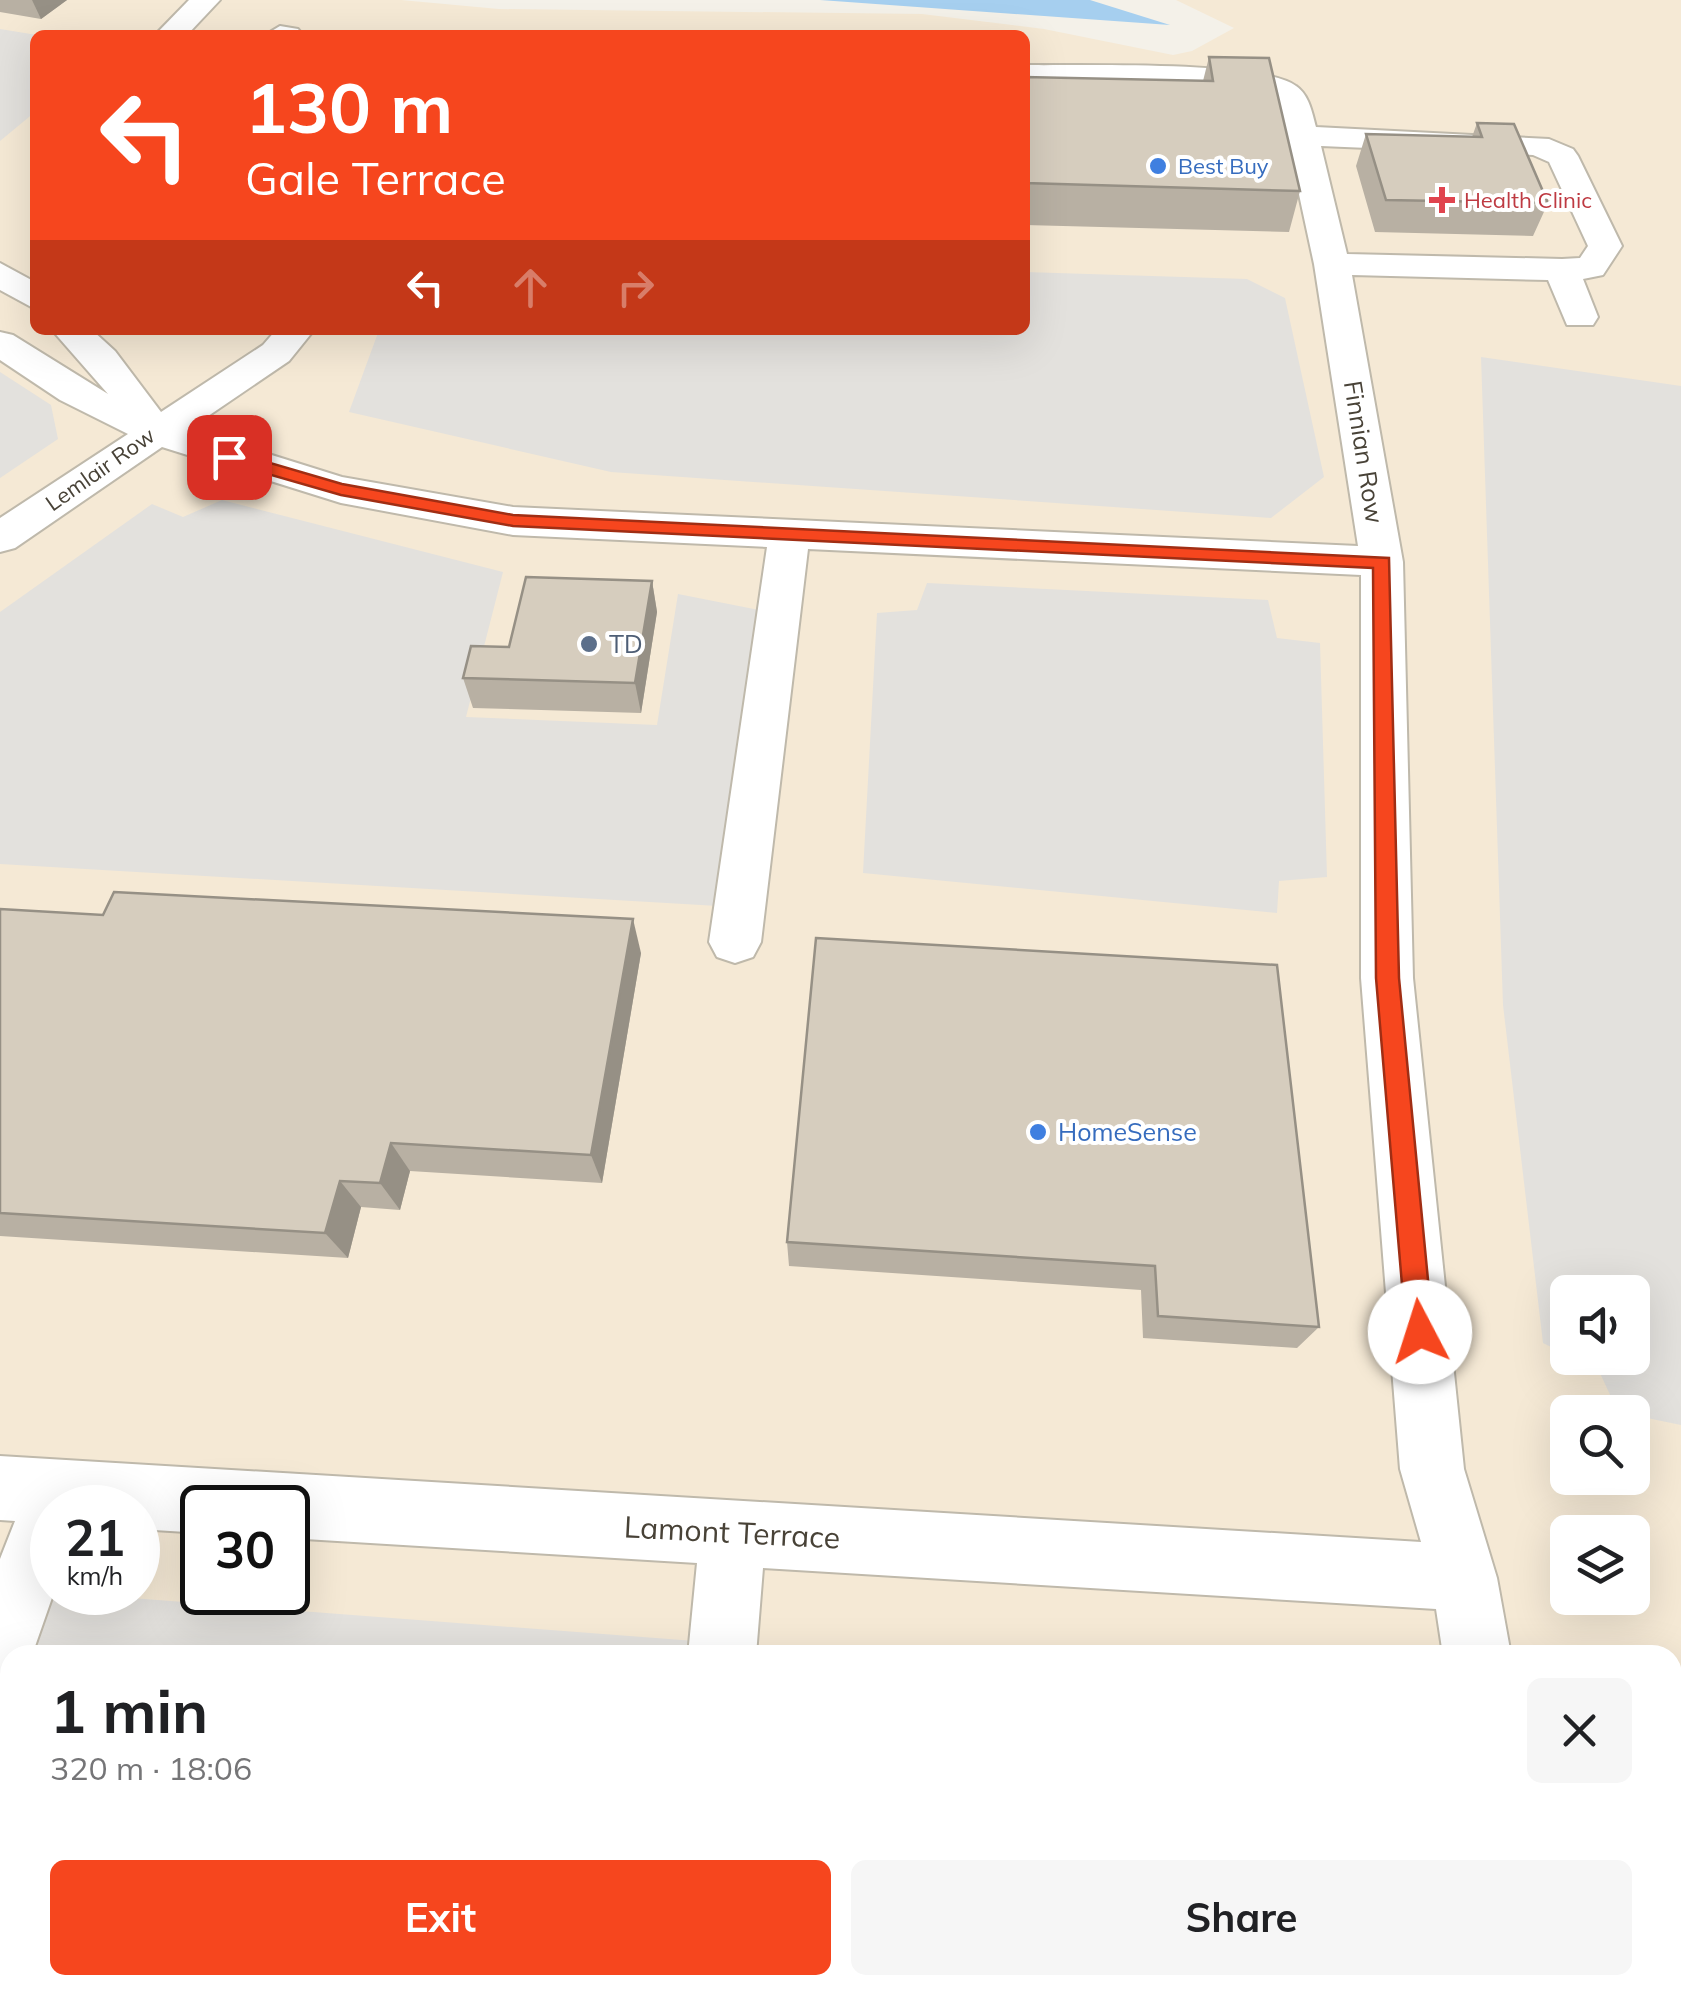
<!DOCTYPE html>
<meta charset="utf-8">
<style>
:root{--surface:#fff;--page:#f6f6f6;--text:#202124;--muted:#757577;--accent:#f6461e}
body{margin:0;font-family:Mulish,sans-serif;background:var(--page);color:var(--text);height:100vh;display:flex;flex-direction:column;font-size:38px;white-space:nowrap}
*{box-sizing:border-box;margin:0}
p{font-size:32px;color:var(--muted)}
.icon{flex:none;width:55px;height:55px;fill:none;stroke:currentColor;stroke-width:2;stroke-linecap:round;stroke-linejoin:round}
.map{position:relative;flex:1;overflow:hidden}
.side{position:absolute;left:0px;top:1645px;width:1682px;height:350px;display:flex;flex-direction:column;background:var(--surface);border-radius:30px 30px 0 0;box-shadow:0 10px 40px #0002}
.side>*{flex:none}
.guide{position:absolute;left:30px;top:30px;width:1000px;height:305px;border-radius:15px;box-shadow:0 10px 40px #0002;background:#f6461e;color:#fff;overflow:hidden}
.tools{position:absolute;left:1550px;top:1275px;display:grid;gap:20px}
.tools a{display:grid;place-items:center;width:100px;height:100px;border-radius:15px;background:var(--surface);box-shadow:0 10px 40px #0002;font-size:50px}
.speed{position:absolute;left:30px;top:1485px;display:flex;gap:20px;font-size:50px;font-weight:700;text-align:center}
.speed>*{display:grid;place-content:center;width:130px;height:130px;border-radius:50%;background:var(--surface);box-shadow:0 10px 40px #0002;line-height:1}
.speed small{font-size:25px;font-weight:400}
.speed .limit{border:5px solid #111;border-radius:15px;background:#fff;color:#111}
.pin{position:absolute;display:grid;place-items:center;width:85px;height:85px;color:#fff;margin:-42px;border-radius:20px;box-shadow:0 5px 15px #0006}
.me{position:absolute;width:110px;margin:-55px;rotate:355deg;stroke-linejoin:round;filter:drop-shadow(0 0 8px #0008)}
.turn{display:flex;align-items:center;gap:35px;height:210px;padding:0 50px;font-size:45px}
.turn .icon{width:130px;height:130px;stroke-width:2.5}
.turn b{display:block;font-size:70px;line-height:85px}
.lanes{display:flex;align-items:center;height:95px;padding:0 50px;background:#0003;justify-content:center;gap:50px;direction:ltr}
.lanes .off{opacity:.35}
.round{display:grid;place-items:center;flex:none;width:105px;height:105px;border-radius:15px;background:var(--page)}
.headline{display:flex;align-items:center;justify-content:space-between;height:170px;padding:0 50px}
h1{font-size:60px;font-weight:700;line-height:75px}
.primary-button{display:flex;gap:20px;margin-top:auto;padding:20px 50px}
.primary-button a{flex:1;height:115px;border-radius:15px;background:var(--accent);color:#fff;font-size:40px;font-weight:700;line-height:115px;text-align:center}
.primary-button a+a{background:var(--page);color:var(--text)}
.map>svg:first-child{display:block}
.commercial{fill:#f5e9d5;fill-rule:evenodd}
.parking{fill:#e3e1dd}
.water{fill:#a6cfef}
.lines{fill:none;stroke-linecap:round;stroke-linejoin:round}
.minor-casing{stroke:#bfb9ab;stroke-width:4}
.minor{fill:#fff;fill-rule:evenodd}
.wall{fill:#b8b0a3}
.shaded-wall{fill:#969085}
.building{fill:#d6cdbe;stroke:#969085;stroke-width:2.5}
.route{fill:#f6461e;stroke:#a02e14;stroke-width:2.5}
.shop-dot{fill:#3f7fe0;stroke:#fff;stroke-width:4}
.health-dot{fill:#e0444e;stroke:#fff;stroke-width:4}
.service-dot{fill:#5c6f8a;stroke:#fff;stroke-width:4}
.labels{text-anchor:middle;stroke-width:8;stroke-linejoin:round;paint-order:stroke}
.far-shop-label{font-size:22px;fill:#366cbe;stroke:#fff;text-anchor:start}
.far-health-label{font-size:22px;fill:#be3a42;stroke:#fff;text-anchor:start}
.far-street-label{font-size:22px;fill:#484237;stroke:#fff}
.street-label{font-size:25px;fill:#484237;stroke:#fff}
.service-label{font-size:25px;fill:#4e5e75;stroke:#fff;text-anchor:start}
.shop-label{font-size:25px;fill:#366cbe;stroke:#fff;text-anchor:start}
.near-street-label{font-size:30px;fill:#484237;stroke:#fff}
</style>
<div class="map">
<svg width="1681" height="1995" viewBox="0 0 1681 1995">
<rect width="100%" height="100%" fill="#f4f1e9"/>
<path class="commercial" d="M0,0H401L499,9L922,14L1044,29L1173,55L1192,51L1234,28L1176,0H1681V1995H0ZM35,35H1025V330H35ZM1568,1292H1632V1358H1568ZM1568,1412H1632V1478H1568ZM52,1508H138V1592H52ZM202,1508H288V1592H202ZM1568,1532H1632V1598H1568ZM10,1655H1672V1985H10Z"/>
<g class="parking">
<polygon points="0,29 37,35 35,112 0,141"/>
<polygon points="1025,272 1247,279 1285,298 1324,477 1271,518 611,472 349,412 379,330 1025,330"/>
<polygon points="1481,357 1681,386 1681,1425 1618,1412 1599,1371 1572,1358 1632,1358 1632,1292 1568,1292 1567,1355 1543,1343 1503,1005"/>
<polygon points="0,372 51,405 58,439 0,478"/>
<polygon points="222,500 503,572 466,717 657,725 678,594 759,610 718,906 0,864 0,612 152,504 183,517"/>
<polygon points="927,583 1268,600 1277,638 1320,643 1327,877 1279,881 1277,913 863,873 877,613 917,610"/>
<polygon points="0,1588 877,1655 10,1655 10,1985 1672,1985 1673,1707 1681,1708 1681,1995 0,1995"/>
</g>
<polygon class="water" points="820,0 1090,0 1170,25"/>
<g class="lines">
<defs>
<g id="minor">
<polygon points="189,0 220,0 187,35 155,35"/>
<polygon points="280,26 298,29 303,35 265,35"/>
<path d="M1025,65C1076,66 1262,60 1296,86C1309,95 1312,112 1316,127L1549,139L1573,149L1578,156L1622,246L1603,275L1583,279L1598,317L1593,325H1567L1548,280L1352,275L1403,562L1413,978L1464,1469L1497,1578L1511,1655H1443L1436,1609L763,1568L756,1655H688L697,1563L288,1538V1508H202V1533L138,1529V1508H52L54,1592L32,1655H10V1679L0,1683V1559L15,1521L0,1520V1456L1421,1542L1400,1469L1361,978V575L808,549L761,942L753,957L735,963L717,957L709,942L767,547L513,535L341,503L162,447L15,548L0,552V518L128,434L60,400L0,360V332L13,335L108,394L52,330H92L115,351L161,412L263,345L276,330H314L289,361L189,429L342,477L513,507L1358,546L1314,264L1280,106L1254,90L1025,83ZM1321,146L1533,155L1549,162L1588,246L1580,258L1562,259L1347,254Z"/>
<polygon points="0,263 35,282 35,309 0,290"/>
<polygon points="0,1905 10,1906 10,1980 0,1979"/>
<polygon points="613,1985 840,1985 844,1995 617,1995"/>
<polygon points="1497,1985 1573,1985 1575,1995 1499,1995"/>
</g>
</defs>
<use href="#minor" class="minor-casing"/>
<use href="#minor" class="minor"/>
</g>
<g class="wall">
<polygon points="0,0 67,0 41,19 0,12"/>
<polygon points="1209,57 1300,191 1289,232 1025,225 1025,77 1203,81"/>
<polygon points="1477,123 1548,203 1533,236 1375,232 1356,166 1366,134 1472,137"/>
<polygon points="652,581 657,612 641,713 473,708 463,678 509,647"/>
<polygon points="0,909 641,953 602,1183 410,1171 400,1210 361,1207 348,1258 0,1236"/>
<polygon points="816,938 1319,1327 1297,1348 1143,1338 1141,1290 789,1266 787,1242"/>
</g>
<g class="shaded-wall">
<polygon points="32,0 67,0 41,19"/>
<polygon points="652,581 657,612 641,713 635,683"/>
<polygon points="633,919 641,953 602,1183 591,1155"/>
<polygon points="391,1143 410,1171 400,1210 380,1183"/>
<polygon points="340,1181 361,1207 348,1258 325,1233"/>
</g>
<g class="building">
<polygon points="1209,57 1269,58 1300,191 1025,183 1025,77 1213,81"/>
<polygon points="1477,123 1514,124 1548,203 1386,200 1366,134 1482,137"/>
<polygon points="526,577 652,581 635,683 463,678 471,646 509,647"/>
<polygon points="114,892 633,919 591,1155 391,1143 380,1183 340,1181 325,1233 0,1213 0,909 103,915"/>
<polygon points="816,938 1277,965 1319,1327 1158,1316 1155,1266 787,1242"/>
</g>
<polygon class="route" points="229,451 342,484 513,515 1389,558 1399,978 1433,1332 1429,1341 1420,1345 1410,1341 1406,1332 1376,978 1373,568 513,526 341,495 223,461 220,457"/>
<g class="shop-dot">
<circle cx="1158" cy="166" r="10"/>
<circle cx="1038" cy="1132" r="10"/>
</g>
<path class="health-dot" d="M1437 185h10v10h10v10h-10v10h-10v-10h-10v-10h10z"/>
<circle class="service-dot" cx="589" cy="644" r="10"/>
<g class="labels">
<g class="far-shop-label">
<text x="1178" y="174">Best Buy</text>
</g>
<g class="far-health-label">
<text x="1464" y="208">Health Clinic</text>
</g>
<g class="far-street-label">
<text transform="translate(100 469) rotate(-35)" y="8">Lemlair Row</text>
</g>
<g class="street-label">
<text transform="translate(1364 452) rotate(81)" y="9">Finnian Row</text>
</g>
<g class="service-label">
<text x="609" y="653">TD</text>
</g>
<g class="shop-label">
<text x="1058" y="1141">HomeSense</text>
</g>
<g class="near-street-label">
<text transform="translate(732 1533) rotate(3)" y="10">Lamont Terrace</text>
</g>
</g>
</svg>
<div class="tools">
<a><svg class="icon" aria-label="sound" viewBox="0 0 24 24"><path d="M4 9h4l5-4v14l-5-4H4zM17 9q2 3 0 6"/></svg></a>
<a><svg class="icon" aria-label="search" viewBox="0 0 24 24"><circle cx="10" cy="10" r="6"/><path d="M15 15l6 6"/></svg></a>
<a><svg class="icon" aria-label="layers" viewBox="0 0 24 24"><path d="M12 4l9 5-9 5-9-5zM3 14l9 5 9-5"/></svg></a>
</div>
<div class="speed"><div>21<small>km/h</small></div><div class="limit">30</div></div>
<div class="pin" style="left:229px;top:457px;background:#d93025"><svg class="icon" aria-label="arrive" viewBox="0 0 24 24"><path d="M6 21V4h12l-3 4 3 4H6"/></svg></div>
<svg class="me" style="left:1420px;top:1332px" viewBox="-20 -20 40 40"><circle r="19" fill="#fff"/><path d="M0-13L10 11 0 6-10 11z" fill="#f6461e"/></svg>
<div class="guide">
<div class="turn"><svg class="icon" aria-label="left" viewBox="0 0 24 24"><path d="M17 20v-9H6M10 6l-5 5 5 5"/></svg><div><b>130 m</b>Gale Terrace</div></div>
<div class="lanes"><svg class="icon" aria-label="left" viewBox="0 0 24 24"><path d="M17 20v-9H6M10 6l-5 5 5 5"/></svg><svg class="icon off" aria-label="ahead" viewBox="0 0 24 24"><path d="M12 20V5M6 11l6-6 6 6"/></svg><svg class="icon off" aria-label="right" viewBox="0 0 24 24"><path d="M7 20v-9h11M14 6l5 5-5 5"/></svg></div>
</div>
<section class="side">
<div class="headline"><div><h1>1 min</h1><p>320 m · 18:06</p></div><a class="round"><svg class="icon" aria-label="close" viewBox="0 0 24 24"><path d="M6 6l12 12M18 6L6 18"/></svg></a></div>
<div class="primary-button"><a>Exit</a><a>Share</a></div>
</section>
</div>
